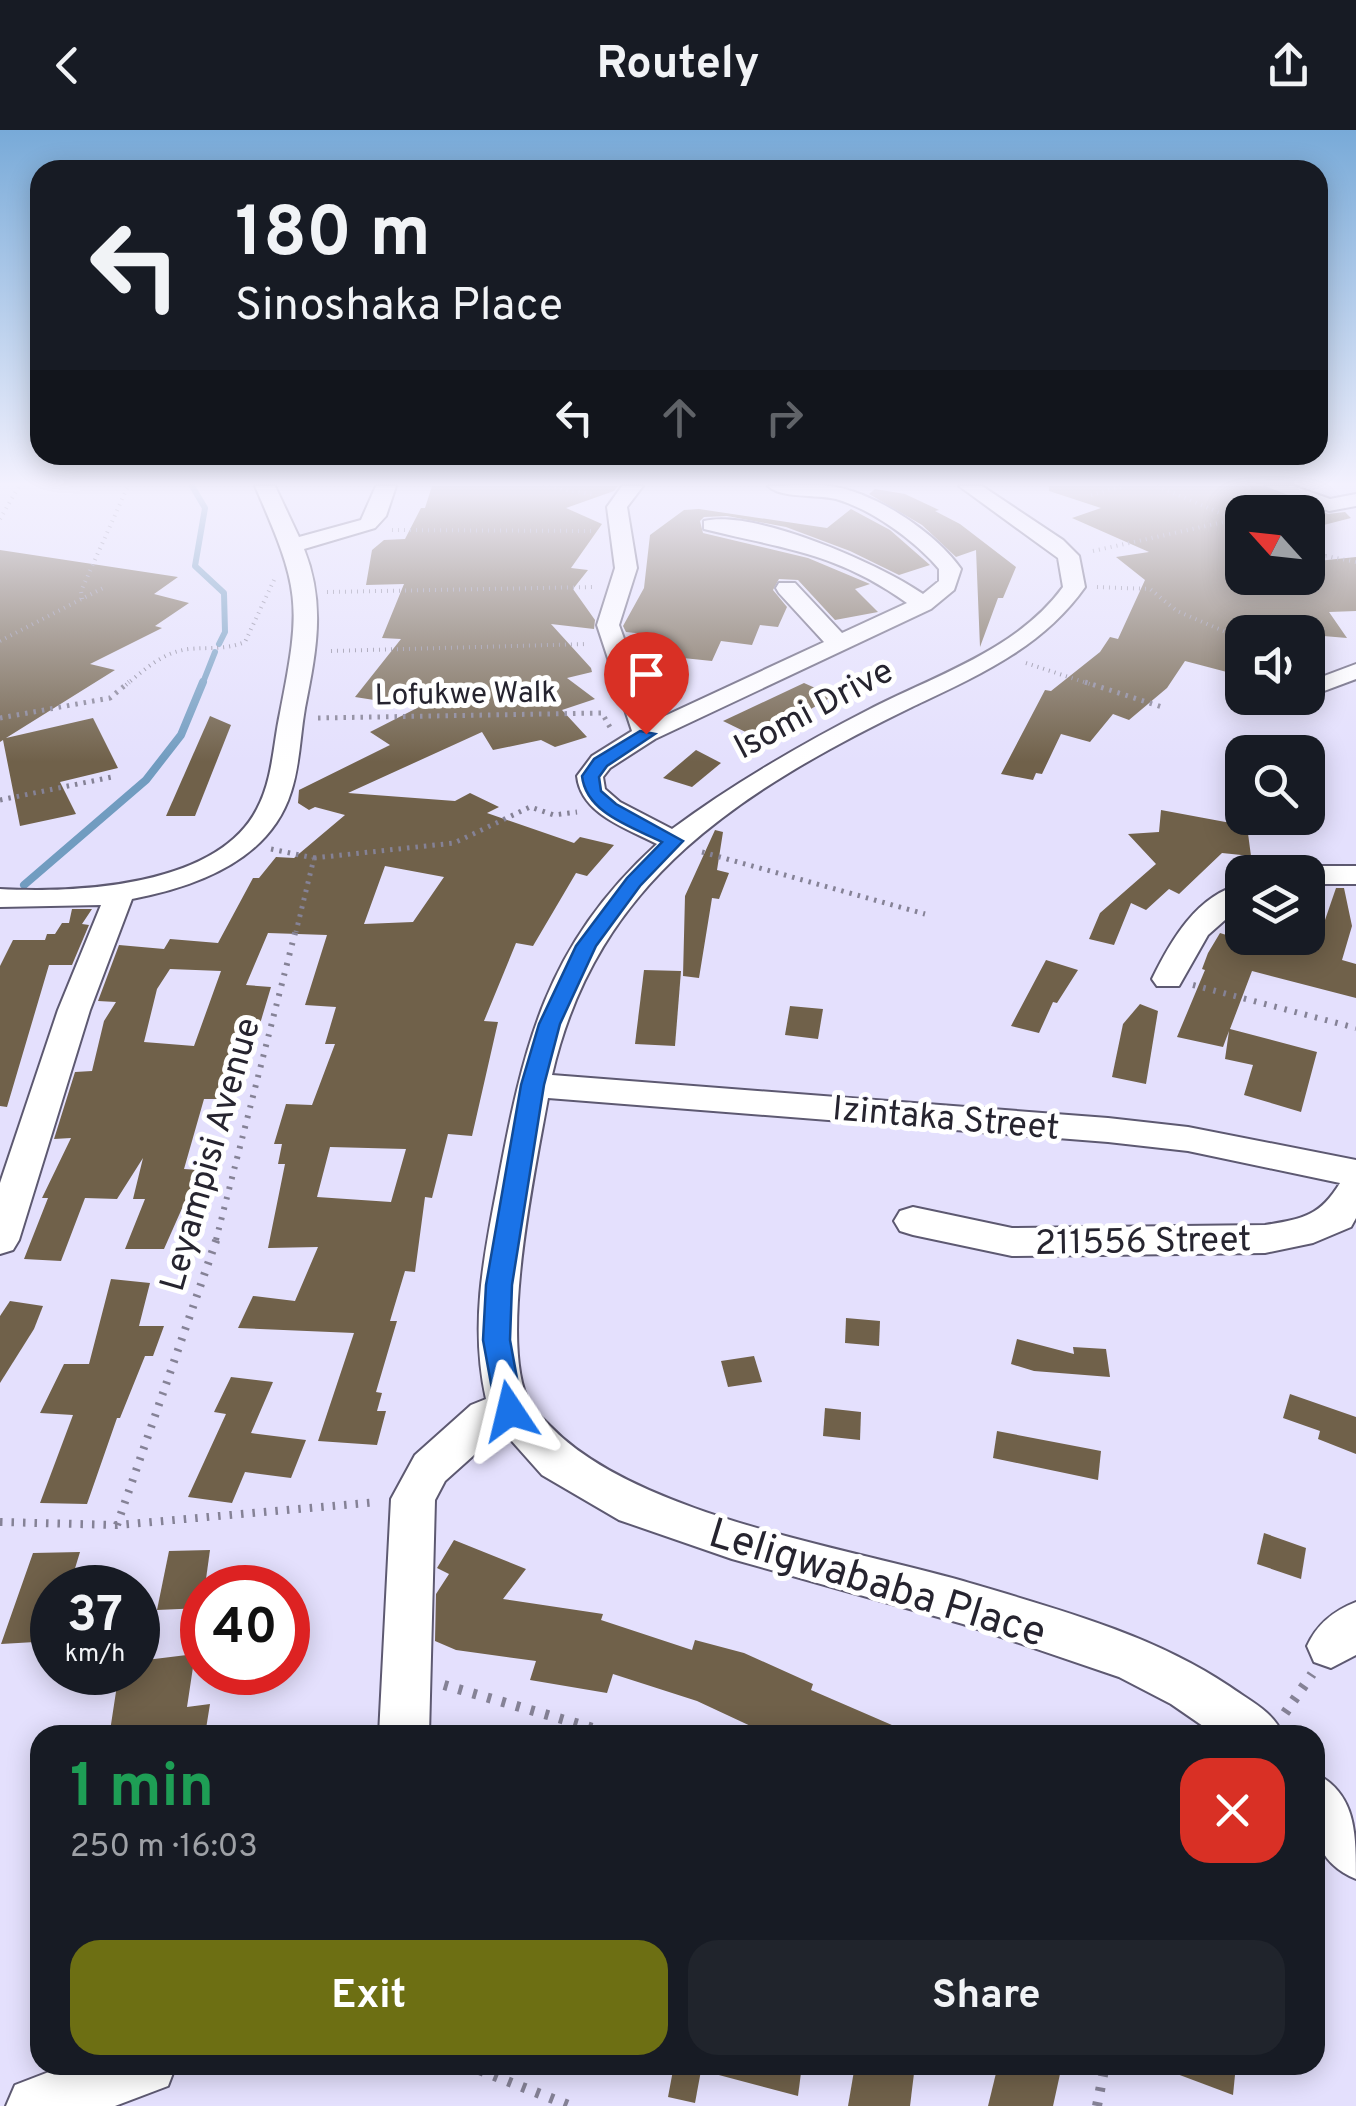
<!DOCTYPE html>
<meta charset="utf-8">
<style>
:root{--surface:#171b24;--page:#20242c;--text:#f1f3f6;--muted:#9ea1a6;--accent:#6d6f13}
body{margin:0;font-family:Overpass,sans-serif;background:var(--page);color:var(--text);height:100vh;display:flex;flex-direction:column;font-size:38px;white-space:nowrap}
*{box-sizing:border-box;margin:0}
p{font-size:32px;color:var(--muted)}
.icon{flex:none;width:55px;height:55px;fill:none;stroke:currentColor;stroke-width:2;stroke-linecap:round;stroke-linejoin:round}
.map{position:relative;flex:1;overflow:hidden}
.sheet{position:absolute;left:30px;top:1595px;width:1295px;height:350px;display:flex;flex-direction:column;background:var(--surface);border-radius:30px;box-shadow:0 5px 25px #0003}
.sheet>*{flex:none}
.hud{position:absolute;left:30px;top:30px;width:1298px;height:305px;border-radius:30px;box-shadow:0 5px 25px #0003;background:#171b24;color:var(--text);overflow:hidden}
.needle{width:65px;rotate:297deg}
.fabs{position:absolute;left:1225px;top:365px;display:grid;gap:20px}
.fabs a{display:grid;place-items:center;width:100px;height:100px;border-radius:20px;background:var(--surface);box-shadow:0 5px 25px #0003;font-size:50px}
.speed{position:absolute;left:30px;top:1435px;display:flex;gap:20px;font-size:50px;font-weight:700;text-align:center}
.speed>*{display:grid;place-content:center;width:130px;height:130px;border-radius:50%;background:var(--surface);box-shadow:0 5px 25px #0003;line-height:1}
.speed small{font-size:25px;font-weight:400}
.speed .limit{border:15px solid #d22;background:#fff;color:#111}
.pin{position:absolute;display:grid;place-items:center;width:85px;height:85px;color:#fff;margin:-102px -42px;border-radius:50% 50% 50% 0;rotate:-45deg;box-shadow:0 0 10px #0007}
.pin .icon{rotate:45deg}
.me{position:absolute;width:110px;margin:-55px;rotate:350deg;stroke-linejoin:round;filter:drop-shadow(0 0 8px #0008)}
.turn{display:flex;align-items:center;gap:35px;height:210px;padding:0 40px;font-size:45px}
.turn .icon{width:130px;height:130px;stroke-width:2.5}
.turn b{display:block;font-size:70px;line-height:85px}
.lanes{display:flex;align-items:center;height:95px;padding:0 40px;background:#0003;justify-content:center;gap:50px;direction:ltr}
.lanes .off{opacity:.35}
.round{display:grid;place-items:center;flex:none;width:105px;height:105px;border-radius:30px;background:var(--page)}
.summary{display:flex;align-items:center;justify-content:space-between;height:170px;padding:0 40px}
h1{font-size:60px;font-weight:700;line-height:75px;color:#1e9e55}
.cta{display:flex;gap:20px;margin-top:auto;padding:20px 40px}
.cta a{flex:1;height:115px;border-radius:30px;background:var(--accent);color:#fff;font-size:40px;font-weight:700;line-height:115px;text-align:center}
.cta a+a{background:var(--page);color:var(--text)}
header{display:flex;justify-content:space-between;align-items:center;height:130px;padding:0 40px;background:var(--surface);font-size:45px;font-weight:700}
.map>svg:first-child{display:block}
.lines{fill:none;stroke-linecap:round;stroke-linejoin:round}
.stream-far1{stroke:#719cc0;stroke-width:6}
.stream{stroke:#719cc0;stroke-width:8}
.building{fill:#70614a;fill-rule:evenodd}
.minor-casing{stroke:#5d5971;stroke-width:4}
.path-far4{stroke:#858296;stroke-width:4;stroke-dasharray:1 5;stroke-linecap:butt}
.path-far3{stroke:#858296;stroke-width:5;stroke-dasharray:2.5 6;stroke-linecap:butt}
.path-far2{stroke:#858296;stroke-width:6;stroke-dasharray:2.5 8;stroke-linecap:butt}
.path-far1{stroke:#858296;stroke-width:8;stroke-dasharray:2.5 9;stroke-linecap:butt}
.path{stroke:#858296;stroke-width:10;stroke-dasharray:4 11;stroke-linecap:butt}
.minor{fill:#fff;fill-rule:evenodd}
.route{fill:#1a73e8;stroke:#114b97;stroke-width:2.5}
.labels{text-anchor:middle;stroke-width:10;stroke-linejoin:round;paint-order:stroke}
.far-street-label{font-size:30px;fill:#26242f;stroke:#fff}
.street-label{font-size:35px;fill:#26242f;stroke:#fff}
.near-street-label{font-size:42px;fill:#26242f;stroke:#fff}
</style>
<header><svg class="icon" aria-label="back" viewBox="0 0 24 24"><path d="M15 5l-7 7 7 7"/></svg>Routely<svg class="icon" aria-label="share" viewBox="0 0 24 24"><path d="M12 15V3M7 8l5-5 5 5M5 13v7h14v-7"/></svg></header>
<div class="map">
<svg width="1356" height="1976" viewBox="0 0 1356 1976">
<rect width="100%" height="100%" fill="#e4e0fd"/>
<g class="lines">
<g class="stream-far1">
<polyline points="192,356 205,378 195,436 224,463 225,502 219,514"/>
<polyline points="202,555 215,522"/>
</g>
<polyline class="stream" points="24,755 146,650 181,605 203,552"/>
</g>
<g class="building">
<path d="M432,356H618L614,361L566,378L602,394L571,438L588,440L573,459L595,490L594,499L551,494L591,538L592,542L567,548L595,569L562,580L587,607L555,617L541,610L493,620L482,602L348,663L455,671L470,663L499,677L487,683L574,713L580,707L614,715L587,746L576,743L533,816L516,813L484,891L498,892L472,1006L448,1004L432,1068L425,1067L415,1142L405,1141L390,1191H397L376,1262L382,1263L377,1281H386L377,1315L318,1311L354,1203L238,1198L253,1166L295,1171L318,1117L268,1118L285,1034H278L282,1014H274L286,974L312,975L335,914H325L336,877L305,875L327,805L268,803L246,855L271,857L251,924H239L225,969H204L184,1039L199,1040L164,1119H125L145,1069H133L143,1028L117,1069L85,1068L61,1131L24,1129L48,1068H42L71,1008L54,1009L75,942L92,941L104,891L116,872L98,871L119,815L164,819L170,809L218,813L253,748H259L276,727L294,728L345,685L315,677L309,680L298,673L299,660L390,615L370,602L419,577L355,567L401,509L382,508L404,454L366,455L372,420L384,410L405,409L421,378H425ZM385,736L444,747L413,792L364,794ZM170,839L221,841L194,916L144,912L157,859ZM330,1017L406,1019L391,1072L317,1067Z"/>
<polygon points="1049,356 1261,356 1328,384 1345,382 1351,388 1308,399 1308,382 1276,382 1242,364 1242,448 1308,448 1308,432 1356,427 1356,481 1329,482 1347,508 1242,499 1242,546 1185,531 1167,558 1129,590 1113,584 1090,612 1061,604 1042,644 1036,643 1033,650 1001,644 1045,560 1051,561 1100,522 1110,507 1118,509 1145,450 1116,427 1149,422 1072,388 1101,378 1049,361"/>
<polygon points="875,359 905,364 939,380 935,381 960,394 1016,437 1003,468 998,468 980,517 976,420 956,427 922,395 869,364"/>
<polygon points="699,379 827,398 851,379 890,400 930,435 899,445 850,421 786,397 727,386 704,387 700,391 703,403 808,428 870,454 855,459 878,482 835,490 798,450 779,449 773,460 787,477 778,497 760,495 752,515 721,511 712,531 654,525 664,506 626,502 623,496 644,458 650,405 684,380"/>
<polygon points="0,420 178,447 154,464 189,473 155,496 162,498 90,534 115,540 6,608 93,588 118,638 60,652 76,684 20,696 3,610 0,612"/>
<polygon points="804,553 833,566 760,609 723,591"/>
<polygon points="210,586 231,595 195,686 166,686"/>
<polygon points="696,620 721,633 692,657 663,648"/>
<polygon points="1161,680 1247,696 1251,726 1222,723 1179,764 1169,759 1146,780 1131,773 1114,815 1089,809 1100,783 1156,734 1128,704 1159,702"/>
<polygon points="715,700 723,702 717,740 729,743 719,769 712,768 699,848 683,846 685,766"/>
<polygon points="1336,758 1344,758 1352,796 1342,830 1356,834 1356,868 1252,841 1230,899 1317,922 1301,982 1244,965 1253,935 1225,929 1229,901 1223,917 1177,907 1205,840 1202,839 1208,823 1220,803 1258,815 1259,810 1314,822"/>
<polygon points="72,779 92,779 82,794 89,795 72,835 49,835 7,977 0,976 0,836 13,810 45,810 47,804 55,804 62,793 69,793"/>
<polygon points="1046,830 1078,840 1057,873 1053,872 1039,903 1011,896"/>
<polygon points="644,840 681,841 675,916 635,914"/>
<polygon points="1140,874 1158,881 1146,954 1112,947 1123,894"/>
<polygon points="790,876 823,879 818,909 785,905"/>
<polygon points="111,1149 150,1153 139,1196 164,1196 153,1226 145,1226 120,1288 117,1288 87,1374 40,1373 73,1285 40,1283 64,1234 89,1234"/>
<polygon points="10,1171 43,1176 34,1199 0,1253 0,1186"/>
<polygon points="846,1188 880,1191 879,1216 845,1213"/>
<polygon points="1017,1209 1074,1224 1073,1217 1106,1219 1110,1247 1034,1241 1011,1234"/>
<polygon points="754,1226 762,1252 728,1257 721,1231"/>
<polygon points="231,1247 273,1252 251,1303 306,1310 291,1348 245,1342 232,1373 188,1367 226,1284 214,1282"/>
<polygon points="1290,1264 1356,1287 1356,1324 1318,1309 1320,1301 1283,1288"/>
<polygon points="825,1278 861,1282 860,1310 823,1306"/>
<polygon points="997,1301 1101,1321 1098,1350 993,1328"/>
<polygon points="1264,1403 1306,1418 1301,1449 1257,1434"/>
<polygon points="454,1410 526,1439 503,1469 603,1484 601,1490 692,1520 695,1510 744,1523 813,1554 811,1560 915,1605 770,1605 697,1571 613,1544 607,1563 530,1550 536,1531 456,1520 435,1511 436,1464 449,1444 437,1438"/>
<polygon points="210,1420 202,1478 157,1480 169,1421"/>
<polygon points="80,1422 69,1458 52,1458 52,1511 1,1514 33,1423"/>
<polygon points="195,1524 187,1577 210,1574 205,1605 122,1605 123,1600 110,1601 119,1542 138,1542 138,1531"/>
<polygon points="674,1935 702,1935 695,1973 668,1967"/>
<polygon points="716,1935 802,1935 798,1966 715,1944"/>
<polygon points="855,1935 915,1935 910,1976 848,1976"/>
<polygon points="998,1935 1062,1935 1053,1976 988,1976"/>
<polygon points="1161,1935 1236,1935 1233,1965 1161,1938"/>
</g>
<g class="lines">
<defs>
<g id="minor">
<path d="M255,356H275L299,407L361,390L376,356H396L386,386L375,398L304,419C326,474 316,522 305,578C300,606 300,635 291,662C270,730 196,757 132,769L90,880L19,1110L13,1120L0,1124V1053L58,880L101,775L0,777V759C76,763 217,757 257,679C273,649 273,615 280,583C302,472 300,459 255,356Z"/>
<path d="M622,356H643L627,377L637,438L619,495L654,591L824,512L779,463L776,458L779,453H795L842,503L907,473C836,422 784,419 704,399V391C755,379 880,434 923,464L939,451V439C916,411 871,379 836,369C816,364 782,369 768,356C789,356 811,353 831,356C876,363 935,402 961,439L954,460L931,479L655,609L610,638L603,647L605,659L620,672L672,699C734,653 800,615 870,579C936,545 1017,520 1063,457L1058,428L959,356H982L1063,410L1079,426L1085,457C1042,518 977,546 912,577C742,660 597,749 552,945L1108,988L1188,997L1356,1030V1088L1351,1097L1313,1113L1265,1123L1012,1126L913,1105L900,1101L894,1091L900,1081L913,1077L1012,1098L1265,1095C1303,1089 1320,1086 1340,1053L1188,1021L1108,1012L548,968C536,1035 497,1216 530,1274C534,1282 544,1289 550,1296C635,1385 844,1417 963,1451C1053,1478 1150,1503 1229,1556C1250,1571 1273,1581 1283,1605H1216L1171,1574L1119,1547L963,1494L732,1429L619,1390L542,1345L502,1300L445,1351L435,1370L429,1605H379L391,1369L415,1325L471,1275L486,1269C470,1197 483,1130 497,1058C523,917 545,816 657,714C626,698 581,684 577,646L592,626L632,601L597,495L615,438L607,377Z"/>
<polygon points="1265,356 1293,356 1330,369 1356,364 1356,376 1329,381"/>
<polygon points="1356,534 1356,549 1308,567 1308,552"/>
<polygon points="1308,736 1356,736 1356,754 1308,754 1308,742 1295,742"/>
<path d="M1242,754V775L1208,805L1179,856H1157L1152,849C1171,810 1197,765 1242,754Z"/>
<path d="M1356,1472V1525L1331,1538L1314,1532L1307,1516C1317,1494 1333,1481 1356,1472Z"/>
<path d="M1315,1643C1356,1664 1356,1702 1356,1749C1306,1728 1315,1689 1315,1643Z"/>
<polygon points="67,1935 176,1935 168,1956 115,1976 6,1976 15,1955"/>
</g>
</defs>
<use href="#minor" class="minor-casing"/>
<g class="path-far4">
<polyline points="543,356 596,365"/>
<polyline points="1157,356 1234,389"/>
<polyline points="1091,365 1123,356"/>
<polyline points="0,389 19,356"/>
<polyline points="392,400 595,401"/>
<polyline points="1093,421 1242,388"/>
<polyline points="1308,430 1326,426 1356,432"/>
<polyline points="1097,457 1150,459 1177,481 1242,509"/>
<polyline points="327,462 594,457"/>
<polyline points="82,469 81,461 128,356"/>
<polyline points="0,511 105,457"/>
<polyline points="331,521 588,514"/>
<polyline points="1308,524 1325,528"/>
<polyline points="1026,533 1093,555"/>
<path d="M126,555C145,539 163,522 189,519C210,517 225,520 245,512L274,450"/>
</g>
<g class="path-far3">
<polyline points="1085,552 1162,577"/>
<polyline points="0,588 110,568 129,552"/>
<polyline points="318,588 602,583 611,599"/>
<polyline points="0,670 112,647"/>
<polyline points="271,719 314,728 296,802"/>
<polyline points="702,722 925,784"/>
<polyline points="314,728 454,713 530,677 554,685 577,682"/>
</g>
<g class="path-far2">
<polyline points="1193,855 1356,898"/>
<polyline points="216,1110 296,799"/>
</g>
<g class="path-far1">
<polyline points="0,1392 117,1395 378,1372"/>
<polyline points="117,1395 217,1108"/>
</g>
<g class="path">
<polyline points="444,1555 617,1605"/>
<polyline points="1285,1583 1312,1544"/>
<polyline points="466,1935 571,1976"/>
<polyline points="1097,1976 1105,1935"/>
</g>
<use href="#minor" class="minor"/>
</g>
<linearGradient id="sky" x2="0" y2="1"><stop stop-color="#78aad8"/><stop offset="0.56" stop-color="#f3f1fe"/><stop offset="1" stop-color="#f3f1fe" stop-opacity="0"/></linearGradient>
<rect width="1356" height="632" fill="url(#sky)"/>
<path class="route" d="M640,601L655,604L607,636L599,647L601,661L616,674L683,711L640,756L596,816L560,894L544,955L512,1155L510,1210L523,1281L519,1289L510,1292L500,1289L496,1281L483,1210L486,1155L521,955L539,894L576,816L627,748L662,712C632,697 586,683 582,646L594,629Z"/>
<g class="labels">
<g class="far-street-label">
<text transform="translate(466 563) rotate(-1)" y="10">Lofukwe Walk</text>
</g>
<g class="street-label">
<text transform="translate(813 578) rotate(-28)" y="12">Isomi Drive</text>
<text transform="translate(946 987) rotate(5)" y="12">Izintaka Street</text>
<text transform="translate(209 1024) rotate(-74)" y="12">Leyampisi Avenue</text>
<text transform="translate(1143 1110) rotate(-1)" y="12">211556 Street</text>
</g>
<g class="near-street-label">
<text transform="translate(878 1451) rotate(17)" y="15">Leligwababa Place</text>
</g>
</g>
</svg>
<div class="fabs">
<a><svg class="needle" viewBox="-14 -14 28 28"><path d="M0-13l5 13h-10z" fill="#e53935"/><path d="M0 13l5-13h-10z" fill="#9ea1a6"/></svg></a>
<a><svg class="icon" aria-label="sound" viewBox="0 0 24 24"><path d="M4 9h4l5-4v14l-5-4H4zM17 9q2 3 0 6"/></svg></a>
<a><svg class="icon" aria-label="search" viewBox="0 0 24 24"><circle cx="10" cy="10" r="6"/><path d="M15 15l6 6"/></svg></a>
<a><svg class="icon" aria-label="layers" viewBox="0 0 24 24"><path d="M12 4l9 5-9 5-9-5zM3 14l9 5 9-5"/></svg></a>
</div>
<div class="speed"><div>37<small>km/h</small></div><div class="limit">40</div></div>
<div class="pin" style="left:646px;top:604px;background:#d93025"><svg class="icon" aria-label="arrive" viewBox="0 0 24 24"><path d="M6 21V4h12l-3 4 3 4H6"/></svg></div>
<svg class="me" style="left:510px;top:1281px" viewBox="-20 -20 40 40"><path d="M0-17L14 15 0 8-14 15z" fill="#1a73e8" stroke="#fff" stroke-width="4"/></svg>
<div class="hud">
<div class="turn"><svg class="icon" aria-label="left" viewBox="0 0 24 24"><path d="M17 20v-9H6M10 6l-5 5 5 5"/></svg><div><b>180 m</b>Sinoshaka Place</div></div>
<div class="lanes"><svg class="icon" aria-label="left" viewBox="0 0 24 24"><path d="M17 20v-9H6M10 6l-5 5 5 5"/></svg><svg class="icon off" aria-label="ahead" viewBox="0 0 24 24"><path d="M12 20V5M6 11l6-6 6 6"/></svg><svg class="icon off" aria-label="right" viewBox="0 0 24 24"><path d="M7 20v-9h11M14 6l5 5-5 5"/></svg></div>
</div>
<section class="sheet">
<div class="summary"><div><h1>1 min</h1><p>250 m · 16:03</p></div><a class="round" style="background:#d93025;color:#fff"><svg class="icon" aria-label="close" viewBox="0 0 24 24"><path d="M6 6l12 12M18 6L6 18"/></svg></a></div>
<div class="cta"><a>Exit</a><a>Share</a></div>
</section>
</div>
